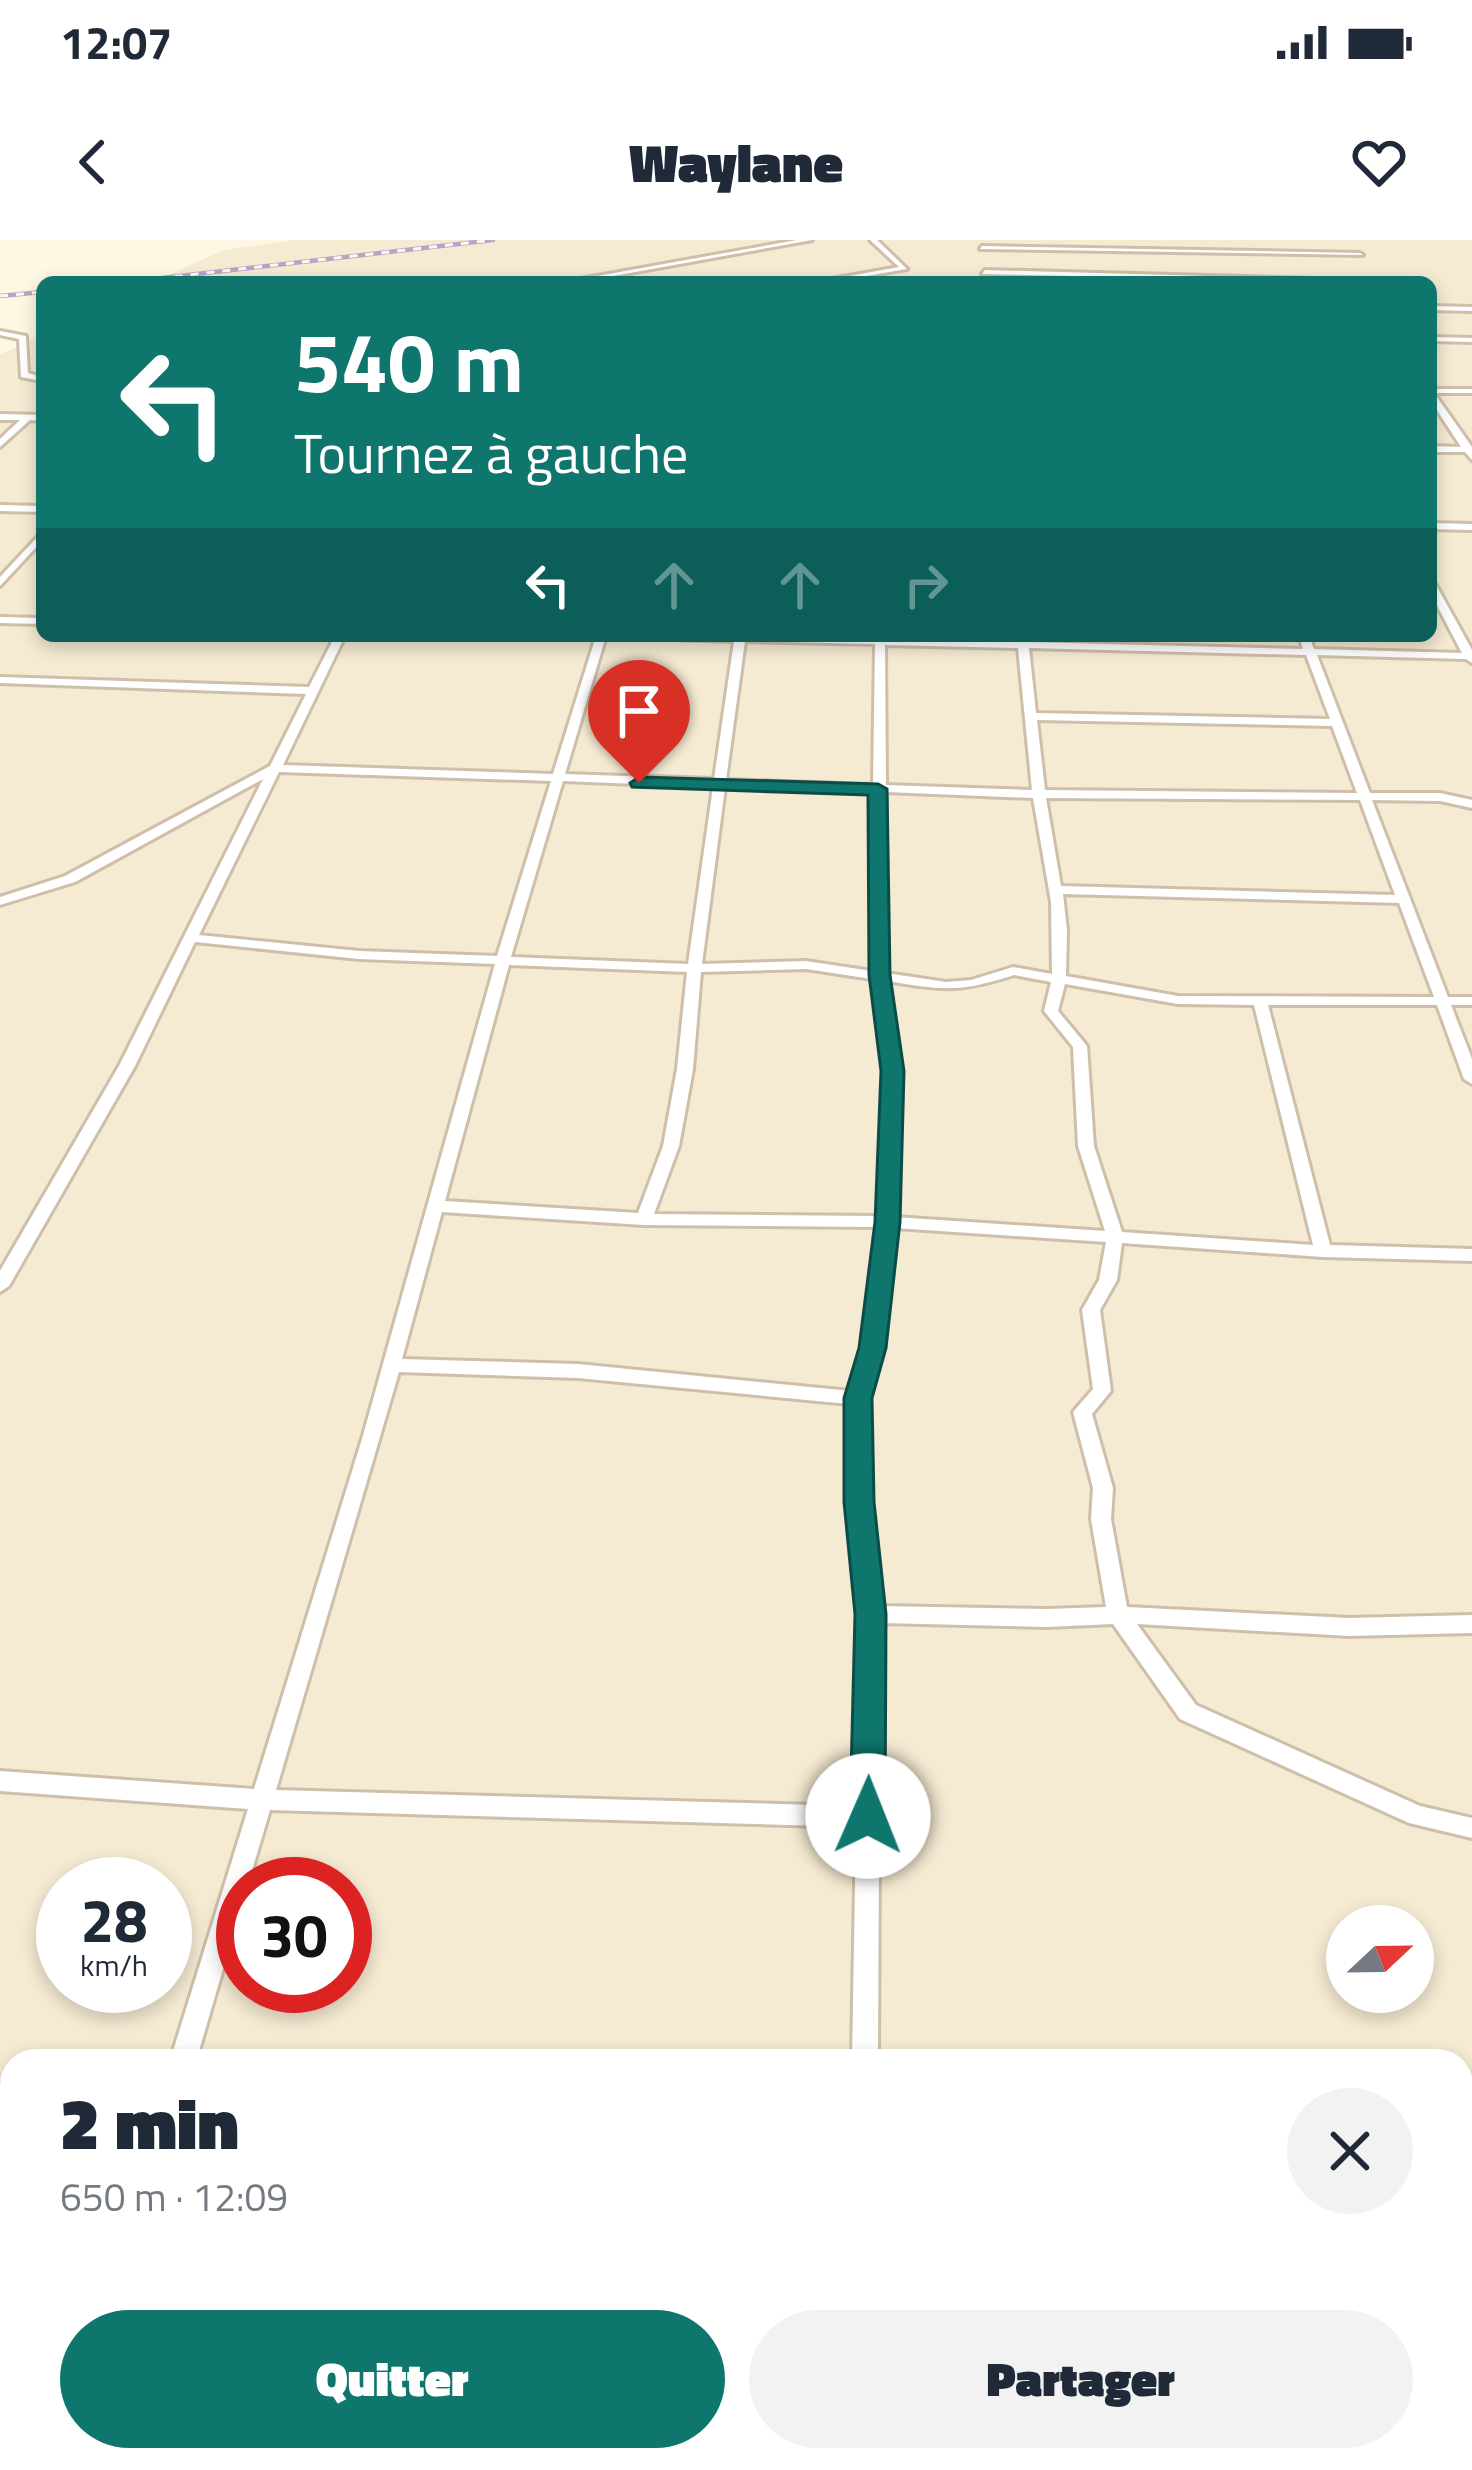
<!DOCTYPE html>
<html lang="fr">
<meta charset="utf-8">
<style>
:root{--surface:#fff;--page:#f2f2f3;--text:#1f2937;--muted:#747a83;--accent:#0f766e}
body{margin:0;font-family:"Titillium Web",sans-serif;background:var(--page);color:var(--text);height:100vh;display:flex;flex-direction:column;font-size:45px;white-space:nowrap}
*{box-sizing:border-box;margin:0}
p{font-size:39px;color:var(--muted)}
.icon{flex:none;width:66px;height:66px;fill:none;stroke:currentColor;stroke-width:2;stroke-linecap:round;stroke-linejoin:round}
.map{position:relative;flex:1;overflow:hidden}
.panel{position:absolute;left:0px;top:1809px;width:1473px;height:423px;display:flex;flex-direction:column;background:var(--surface);border-radius:36px 36px 0 0;box-shadow:0 6px 18px #0003}
.panel>*{flex:none}
.guide{position:absolute;left:36px;top:36px;width:1401px;height:366px;border-radius:18px;box-shadow:0 6px 18px #0003;background:#0f766e;color:#fff;overflow:hidden}
.needle{width:78px;rotate:68deg}
.buttons{position:absolute;left:1326px;top:1665px;display:grid;gap:24px}
.buttons a{display:grid;place-items:center;width:108px;height:108px;border-radius:50%;background:var(--surface);box-shadow:0 6px 18px #0003;font-size:60px}
.speed{position:absolute;left:36px;top:1617px;display:flex;gap:24px;font-size:60px;font-weight:700;text-align:center}
.speed>*{display:grid;place-content:center;width:156px;height:156px;border-radius:50%;background:var(--surface);box-shadow:0 6px 18px #0003;line-height:1}
.speed small{font-size:30px;font-weight:400}
.speed .limit{border:18px solid #d22;background:#fff;color:#111}
.pin{position:absolute;display:grid;place-items:center;width:102px;height:102px;color:#fff;margin:-123px -51px;border-radius:50% 50% 50% 0;rotate:-45deg;box-shadow:0 0 12px #0007}
.pin .icon{rotate:45deg}
.me{position:absolute;width:132px;margin:-66px;rotate:1deg;stroke-linejoin:round;filter:drop-shadow(0 0 9px #0008)}
.turn{display:flex;align-items:center;gap:42px;height:252px;padding:0 60px;font-size:54px}
.turn .icon{width:156px;height:156px;stroke-width:2.5}
.turn b{display:block;font-size:84px;line-height:102px}
.lanes{display:flex;align-items:center;height:114px;padding:0 60px;background:#0003;justify-content:center;gap:60px;direction:ltr}
.lanes .off{opacity:.35}
.round{display:grid;place-items:center;flex:none;width:126px;height:126px;border-radius:63px;background:var(--page)}
.head{display:flex;align-items:center;justify-content:space-between;height:204px;padding:0 60px}
h1{font-size:72px;font-weight:800;line-height:90px}
.button{display:flex;gap:24px;margin-top:auto;padding:24px 60px}
.button a{flex:1;height:138px;border-radius:72px;background:var(--accent);color:#fff;font-size:48px;font-weight:800;line-height:138px;text-align:center}
.button a+a{background:var(--page);color:var(--text)}
.status{display:flex;justify-content:space-between;align-items:center;height:84px;padding:0 60px;background:var(--surface);direction:ltr}
.status svg{height:33px;fill:currentColor}
header{display:flex;justify-content:space-between;align-items:center;height:156px;padding:0 60px;background:var(--surface);font-size:54px;font-weight:800}
.map>svg:first-child{display:block}
.residential{fill:#f5ead2;fill-rule:evenodd}
.lines{fill:none;stroke-linecap:round;stroke-linejoin:round}
.street-casing{stroke:#cfbfaa;stroke-width:6}
.street{fill:#fff;fill-rule:evenodd}
.rail-casing{stroke:#bba2c7;stroke-width:4.5}
.rail{stroke:#fffaea;stroke-width:3;stroke-dasharray:8;stroke-linecap:butt}
.route{fill:#0f766e;stroke:#0a4d48;stroke-width:3}
</style>
<div class="status"><b>12:07</b><svg viewBox="0 0 49 12"><path d="M0 12V9h3v3zM5 12V6h3v6zM10 12V3h3v9zM15 12V0h3v12zM26 1h20v11H26zM47 4h2v5h-2z"/></svg></div>
<header><svg class="icon" aria-label="back" viewBox="0 0 24 24"><path d="M15 5l-7 7 7 7"/></svg>Waylane<svg class="icon" aria-label="heart" viewBox="0 0 24 24"><path d="M12 20l-8-8c-3-5 5-10 8-4 3-6 11-1 8 4z"/></svg></header>
<div class="map">
<svg width="1472" height="2230" viewBox="0 0 1472 2230">
<rect width="100%" height="100%" fill="#fdf7e3"/>
<path class="residential" d="M295,0H1472V2230H0V115L42,95V396H1431V42H154L223,10ZM63,1644H165V1746H63ZM243,1644H345V1746H243ZM1347,1686H1413V1752H1347ZM12,1821H1461V2220H12Z"/>
<g class="lines">
<defs>
<g id="street">
<polygon points="797,0 812,0 580,42 564,42"/>
<polygon points="870,0 877,0 907,29 832,42 815,42 899,27"/>
<polygon points="982,6 1360,13 1363,15 980,9"/>
<polygon points="985,30 1353,40 1357,42 982,34"/>
<polygon points="1431,66 1472,67 1472,71 1431,70"/>
<polygon points="0,91 26,96 28,133 42,137 42,141 21,137 19,99 0,95"/>
<polygon points="1431,97 1472,98 1472,102 1431,101"/>
<polygon points="1431,149 1472,149 1472,153 1434,153 1472,207 1472,220 1465,212 1431,212 1431,206 1461,207 1431,161"/>
<polygon points="0,174 42,175 42,181 30,180 0,207 0,199 20,180 0,180"/>
<polygon points="0,265 42,266 42,272 0,271"/>
<polygon points="1431,283 1472,284 1472,290 1431,289"/>
<polygon points="42,292 42,301 0,346 0,337"/>
<path d="M1431,342L1436,345L1472,410V423L1466,419L1317,415L1370,553H1440L1472,560V568L1440,561L1372,560L1448,757H1472V765H1451L1472,819V844L1464,839L1437,765H1268L1330,1005L1472,1009V1021L1323,1017L1122,1003L1117,1040L1100,1070L1111,1151L1092,1174L1113,1248L1111,1279L1127,1367L1349,1378L1472,1375V1393L1349,1396L1137,1384L1196,1465L1420,1566L1472,1578V1598L1409,1583L1180,1479L1113,1384L1047,1387L880,1383L878,1821H852L856,1587L270,1570L248,1644H243V1661L196,1821H170L248,1569L0,1551V1531L254,1549L362,1199L495,724L359,719L195,702L135,826L9,1046L0,1052V1031L119,826L263,539L75,642L0,665V657L65,636L270,526L306,454L0,443V437L309,447L335,396H345L283,525L553,534L596,396H606L565,534L714,539L734,401L672,399L667,396H885L1017,401V396H1027L1028,402L1303,409L1299,396H1309L1314,409L1462,413L1431,354ZM745,401L875,404L873,545L726,540ZM885,405L1018,408L1032,550L886,545ZM1029,408L1306,415L1330,479L1036,473ZM1037,480L1332,486L1357,553L1045,550ZM279,532L551,541L497,716L359,711L199,695ZM563,541L713,547L688,724L511,717ZM725,547L873,552L872,731L806,721L702,724ZM886,552L1033,558L1051,662L1052,734L1013,727L971,740L946,742L886,733ZM1046,558L1360,560L1395,655L1061,646ZM1063,654L1399,663L1434,757L1178,756L1066,736L1067,690ZM509,725L687,732L677,829L663,906L638,973L445,961ZM806,729L872,739L884,831L879,976L654,974L679,906L693,829L701,732ZM1014,735L1051,742L1044,771L1073,807L1078,906L1105,991L895,977L900,831L887,741C943,750 959,753 1014,735ZM1065,744L1178,764L1254,765L1313,1005L1122,992L1094,906L1087,806L1058,771ZM442,972L644,985L878,987L864,1108L851,1151L578,1124L402,1119ZM895,988L1106,1002L1099,1040L1082,1070L1093,1149L1073,1172L1093,1248L1091,1279L1106,1367L1047,1369L879,1366L869,1262L867,1158L882,1108ZM399,1132L578,1138L849,1164V1262L860,1374L857,1566L276,1550Z"/>
<polygon points="0,377 42,378 42,384 0,383"/>
<polygon points="0,1845 12,1846 12,1872 0,1871"/>
<polygon points="17,2220 88,2220 93,2230 12,2230"/>
<polygon points="870,2220 900,2220 901,2230 871,2230"/>
<polygon points="1202,2220 1232,2220 1233,2230 1203,2230"/>
</g>
</defs>
<use href="#street" class="street-casing"/>
<use href="#street" class="street"/>
<defs>
<g id="rail">
<polyline points="127,42 493,0"/>
<polyline points="0,56 42,52"/>
</g>
</defs>
<use href="#rail" class="rail-casing"/>
<use href="#rail" class="rail"/>
</g>
<polygon class="route" points="639,537 878,544 887,549 890,735 904,831 900,982 886,1108 872,1158 874,1262 886,1374 885,1576 880,1587 868,1592 855,1587 850,1576 855,1374 844,1262 844,1158 859,1108 875,982 881,831 869,735 868,555 632,547 630,543"/>
</svg>
<div class="buttons">
<a><svg class="needle" viewBox="-14 -14 28 28"><path d="M0-13l5 13h-10z" fill="#e53935"/><path d="M0 13l5-13h-10z" fill="#747a83"/></svg></a>
</div>
<div class="speed"><div>28<small>km/h</small></div><div class="limit">30</div></div>
<div class="pin" style="left:639px;top:543px;background:#d93025"><svg class="icon" aria-label="arrive" viewBox="0 0 24 24"><path d="M6 21V4h12l-3 4 3 4H6"/></svg></div>
<svg class="me" style="left:868px;top:1576px" viewBox="-20 -20 40 40"><circle r="19" fill="#fff"/><path d="M0-13L10 11 0 6-10 11z" fill="#0f766e"/></svg>
<div class="guide">
<div class="turn"><svg class="icon" aria-label="left" viewBox="0 0 24 24"><path d="M17 20v-9H6M10 6l-5 5 5 5"/></svg><div><b>540 m</b>Tournez à gauche</div></div>
<div class="lanes"><svg class="icon" aria-label="left" viewBox="0 0 24 24"><path d="M17 20v-9H6M10 6l-5 5 5 5"/></svg><svg class="icon off" aria-label="ahead" viewBox="0 0 24 24"><path d="M12 20V5M6 11l6-6 6 6"/></svg><svg class="icon off" aria-label="ahead" viewBox="0 0 24 24"><path d="M12 20V5M6 11l6-6 6 6"/></svg><svg class="icon off" aria-label="right" viewBox="0 0 24 24"><path d="M7 20v-9h11M14 6l5 5-5 5"/></svg></div>
</div>
<section class="panel">
<div class="head"><div><h1>2 min</h1><p>650 m · 12:09</p></div><a class="round"><svg class="icon" aria-label="close" viewBox="0 0 24 24"><path d="M6 6l12 12M18 6L6 18"/></svg></a></div>
<div class="button"><a>Quitter</a><a>Partager</a></div>
</section>
</div>
